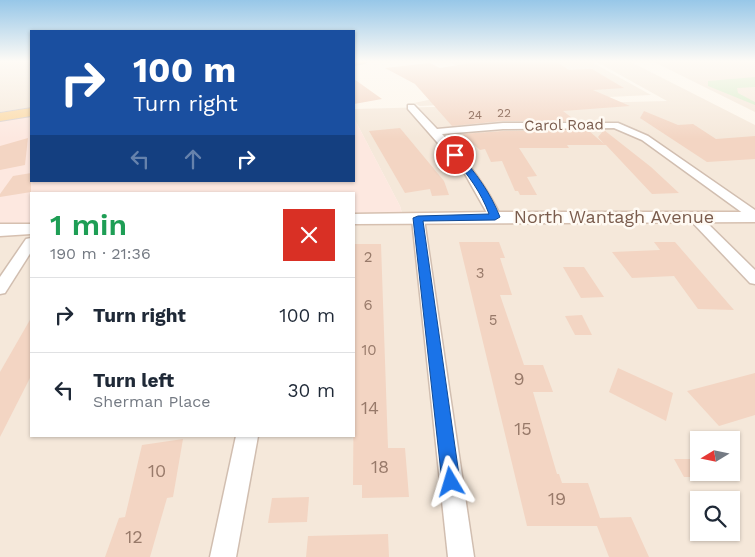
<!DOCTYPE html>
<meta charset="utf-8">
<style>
:root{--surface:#fff;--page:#f2f2f3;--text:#1f2937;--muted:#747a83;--line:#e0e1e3}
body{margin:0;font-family:"Work Sans",sans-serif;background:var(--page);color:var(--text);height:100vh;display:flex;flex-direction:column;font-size:19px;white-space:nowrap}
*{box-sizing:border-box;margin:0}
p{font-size:16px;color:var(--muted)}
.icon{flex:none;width:28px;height:28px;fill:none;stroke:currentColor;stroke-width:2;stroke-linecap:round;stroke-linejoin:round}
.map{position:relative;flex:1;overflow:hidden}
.panel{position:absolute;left:30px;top:192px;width:325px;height:245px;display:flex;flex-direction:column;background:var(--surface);border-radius:0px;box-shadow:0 1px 4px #0004}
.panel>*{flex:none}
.hud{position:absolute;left:30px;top:30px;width:325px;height:152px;border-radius:0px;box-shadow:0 1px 4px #0004;background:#1a4fa0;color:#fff;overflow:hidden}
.needle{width:32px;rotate:260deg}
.tools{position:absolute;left:690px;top:431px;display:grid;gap:10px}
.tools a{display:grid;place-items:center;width:50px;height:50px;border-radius:0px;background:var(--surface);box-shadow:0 1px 4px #0004;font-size:25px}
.pin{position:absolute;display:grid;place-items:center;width:42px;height:42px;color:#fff;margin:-21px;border:2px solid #fff;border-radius:50%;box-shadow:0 1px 5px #0007}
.me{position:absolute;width:55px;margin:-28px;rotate:353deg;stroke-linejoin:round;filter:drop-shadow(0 0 4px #0008)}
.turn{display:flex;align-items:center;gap:18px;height:105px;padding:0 20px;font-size:22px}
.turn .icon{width:65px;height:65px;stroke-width:2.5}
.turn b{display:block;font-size:35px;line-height:42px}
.lanes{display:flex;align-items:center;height:48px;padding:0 20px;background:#0003;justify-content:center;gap:25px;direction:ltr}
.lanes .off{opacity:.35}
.round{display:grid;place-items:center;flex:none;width:52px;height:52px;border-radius:0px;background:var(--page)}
.overview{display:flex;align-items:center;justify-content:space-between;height:85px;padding:0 20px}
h1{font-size:30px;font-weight:600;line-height:38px;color:#1e9e55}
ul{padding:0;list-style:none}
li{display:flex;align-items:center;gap:15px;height:75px;padding:0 20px;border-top:1px solid var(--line)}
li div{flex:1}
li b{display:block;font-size:19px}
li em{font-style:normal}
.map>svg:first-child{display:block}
.residential{fill:#f5e8da;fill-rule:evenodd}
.commercial{fill:#fde8e0}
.green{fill:#d8ecc9}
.building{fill:#f3d5c3}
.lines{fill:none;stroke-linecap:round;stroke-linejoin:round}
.minor-casing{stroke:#d1beb0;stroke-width:3}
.secondary-casing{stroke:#d6c0b0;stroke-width:3}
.primary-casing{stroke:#dad1cd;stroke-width:2}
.minor{fill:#fff;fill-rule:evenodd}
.secondary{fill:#fff;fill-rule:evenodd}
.primary{fill:#fbd9a5;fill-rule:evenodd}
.route{fill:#1a73e8;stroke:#114b97}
.labels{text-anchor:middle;stroke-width:5;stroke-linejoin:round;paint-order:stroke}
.far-number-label{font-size:12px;fill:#987a6a}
.far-street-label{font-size:15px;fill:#7a5c4d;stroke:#fffaf3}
.number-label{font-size:15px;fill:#987a6a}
.street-label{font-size:18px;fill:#7a5c4d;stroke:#fffaf3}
.near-number-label{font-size:18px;fill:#987a6a}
</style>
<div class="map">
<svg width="755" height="557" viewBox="0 0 755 557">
<rect width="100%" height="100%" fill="#fdf6ec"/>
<g class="residential">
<polygon points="0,61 31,61 31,107 0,112"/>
<polygon points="447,61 590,61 651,95 420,106 414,103 499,85"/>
<path d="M595,61H629L755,125V557H0V233L31,232V436H354V222L404,220L400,206L354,118V109L667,101ZM699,440H731V472H699ZM699,500H731V532H699Z"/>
<polygon points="652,61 755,61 755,112"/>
</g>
<polygon class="commercial" points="31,116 31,181 354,181 354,118 400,206 404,221 354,222 354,194 31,194 31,232 0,233 0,121"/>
<polygon class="green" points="755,77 755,87 737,88 738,93 755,102 755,105 708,86 708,81"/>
<g class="building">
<polygon points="483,61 555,61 569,70 592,69 624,88 593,90 630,106 563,111 576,121 503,121 452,126 415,84 385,68 430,63 440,68"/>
<polygon points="354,79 382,99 354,104"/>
<polygon points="644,111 678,125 693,124 716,139 755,136 755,159 707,162 640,118"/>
<polygon points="400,128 444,181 449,195 432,196 430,189 405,193 369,131"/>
<polygon points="588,130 604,144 598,137 604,130 651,167 679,193 652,194 606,145 567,145 569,148 519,148 537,176 527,177 537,195 520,195 518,191 515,191 502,161 491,162 485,149 480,150 462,134 503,131"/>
<polygon points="28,138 25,165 0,170 0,146"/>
<polygon points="31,173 31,192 0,197 0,194 13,176"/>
<polygon points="459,242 499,242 505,258 500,258 512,295 500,295 524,365 543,365 553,392 533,392 557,474 559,474 562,483 588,483 600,518 631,517 649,557 609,557 597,526 527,526"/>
<polygon points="654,242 675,242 734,310 698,309 674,276 632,278 612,252 660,250"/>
<polygon points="355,244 381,244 388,448 405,448 409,497 362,498 362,485 353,485"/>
<polygon points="563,267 584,267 604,297 581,298"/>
<polygon points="582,315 592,335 575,335 565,316"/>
<polygon points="31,318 31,376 0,437 0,372"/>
<polygon points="618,368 673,393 666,421 609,392"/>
<polygon points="755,373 755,415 719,426 687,391"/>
<polygon points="183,439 173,497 167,498 150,557 105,557 119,518 125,517 142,445"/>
<polygon points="674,459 699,459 699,477 684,477"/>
<polygon points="309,497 307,522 268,523 272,498"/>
<polygon points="388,534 389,557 306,557 308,536"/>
</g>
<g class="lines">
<defs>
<g id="minor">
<path d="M408,105H414L437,129L503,123H618L648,136L755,210V220L751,219L642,140L614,128L503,129L442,134C466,159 486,185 501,217L495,221L491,220L465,174L408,109Z"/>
<polygon points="695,214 699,215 755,270 755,284 750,283 691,221 689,218"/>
<polygon points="418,215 424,219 474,557 448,557 412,219"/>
<polygon points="31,238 31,252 5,293 0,294 0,277 26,239"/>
<polygon points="236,436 258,436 236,557 210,557"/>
</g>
<g id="secondary">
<polygon points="495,212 755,212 755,222 354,224 354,214"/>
<polygon points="0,224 31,224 31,234 0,236"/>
</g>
<g id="primary">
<polygon points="354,61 366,61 365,63 354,65"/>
<polygon points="31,108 31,116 0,121 0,113"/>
</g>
</defs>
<use href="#minor" class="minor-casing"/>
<use href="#secondary" class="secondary-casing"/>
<use href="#primary" class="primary-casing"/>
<use href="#minor" class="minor"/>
<use href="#secondary" class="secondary"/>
<use href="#primary" class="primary"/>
</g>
<linearGradient id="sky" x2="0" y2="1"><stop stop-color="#97c7e8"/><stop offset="0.44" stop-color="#fefbf6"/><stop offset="1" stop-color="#fefbf6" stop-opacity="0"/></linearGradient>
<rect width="755" height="139" fill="url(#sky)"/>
<path class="route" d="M453,153H458C476,173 490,192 500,217L495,220L423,221L460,482L457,488L451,490L445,488L442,482L413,218L418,216L489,214C481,192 468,175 453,157Z"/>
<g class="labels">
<g class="far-number-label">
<text x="504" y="117">22</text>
<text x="475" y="119">24</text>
</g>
<g class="far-street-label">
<text transform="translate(564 125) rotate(-1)" y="5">Carol Road</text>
</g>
<g class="number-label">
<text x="368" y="262">2</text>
<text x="480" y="278">3</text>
<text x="368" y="310">6</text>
<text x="493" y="325">5</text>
<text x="369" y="355">10</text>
</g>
<g class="street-label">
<text x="614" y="223">North Wantagh Avenue</text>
</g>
<g class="near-number-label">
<text x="519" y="385">9</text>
<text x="370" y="414">14</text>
<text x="523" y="435">15</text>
<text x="380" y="473">18</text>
<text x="157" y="477">10</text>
<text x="557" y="505">19</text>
<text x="134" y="543">12</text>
</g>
</g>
</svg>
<div class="tools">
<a><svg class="needle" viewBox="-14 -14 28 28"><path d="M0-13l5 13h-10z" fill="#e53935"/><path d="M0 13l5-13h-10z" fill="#747a83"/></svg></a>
<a><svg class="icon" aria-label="search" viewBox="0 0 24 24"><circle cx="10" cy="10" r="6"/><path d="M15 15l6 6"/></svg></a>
</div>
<div class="pin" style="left:455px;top:155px;background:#d93025"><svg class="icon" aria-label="arrive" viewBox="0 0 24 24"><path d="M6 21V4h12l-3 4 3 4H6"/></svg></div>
<svg class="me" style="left:451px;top:482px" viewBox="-20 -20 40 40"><path d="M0-17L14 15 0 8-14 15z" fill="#1a73e8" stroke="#fff" stroke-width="4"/></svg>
<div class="hud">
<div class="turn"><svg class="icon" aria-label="right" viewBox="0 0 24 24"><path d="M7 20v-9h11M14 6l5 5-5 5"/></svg><div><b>100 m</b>Turn right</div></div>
<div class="lanes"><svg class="icon off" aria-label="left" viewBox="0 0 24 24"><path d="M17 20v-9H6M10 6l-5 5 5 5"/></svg><svg class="icon off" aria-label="ahead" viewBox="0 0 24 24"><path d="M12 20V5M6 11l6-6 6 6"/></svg><svg class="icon" aria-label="right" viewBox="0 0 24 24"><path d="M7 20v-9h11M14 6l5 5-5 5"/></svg></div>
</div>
<section class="panel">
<div class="overview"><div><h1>1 min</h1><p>190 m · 21:36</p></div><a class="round" style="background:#d93025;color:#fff"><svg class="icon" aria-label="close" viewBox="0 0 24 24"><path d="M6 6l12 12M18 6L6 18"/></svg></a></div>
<ul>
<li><svg class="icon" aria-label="right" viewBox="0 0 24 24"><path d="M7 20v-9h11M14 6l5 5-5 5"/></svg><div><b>Turn right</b></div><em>100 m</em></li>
<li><svg class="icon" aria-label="left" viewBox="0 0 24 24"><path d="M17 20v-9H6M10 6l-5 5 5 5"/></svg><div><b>Turn left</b><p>Sherman Place</p></div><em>30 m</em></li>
</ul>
</section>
</div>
